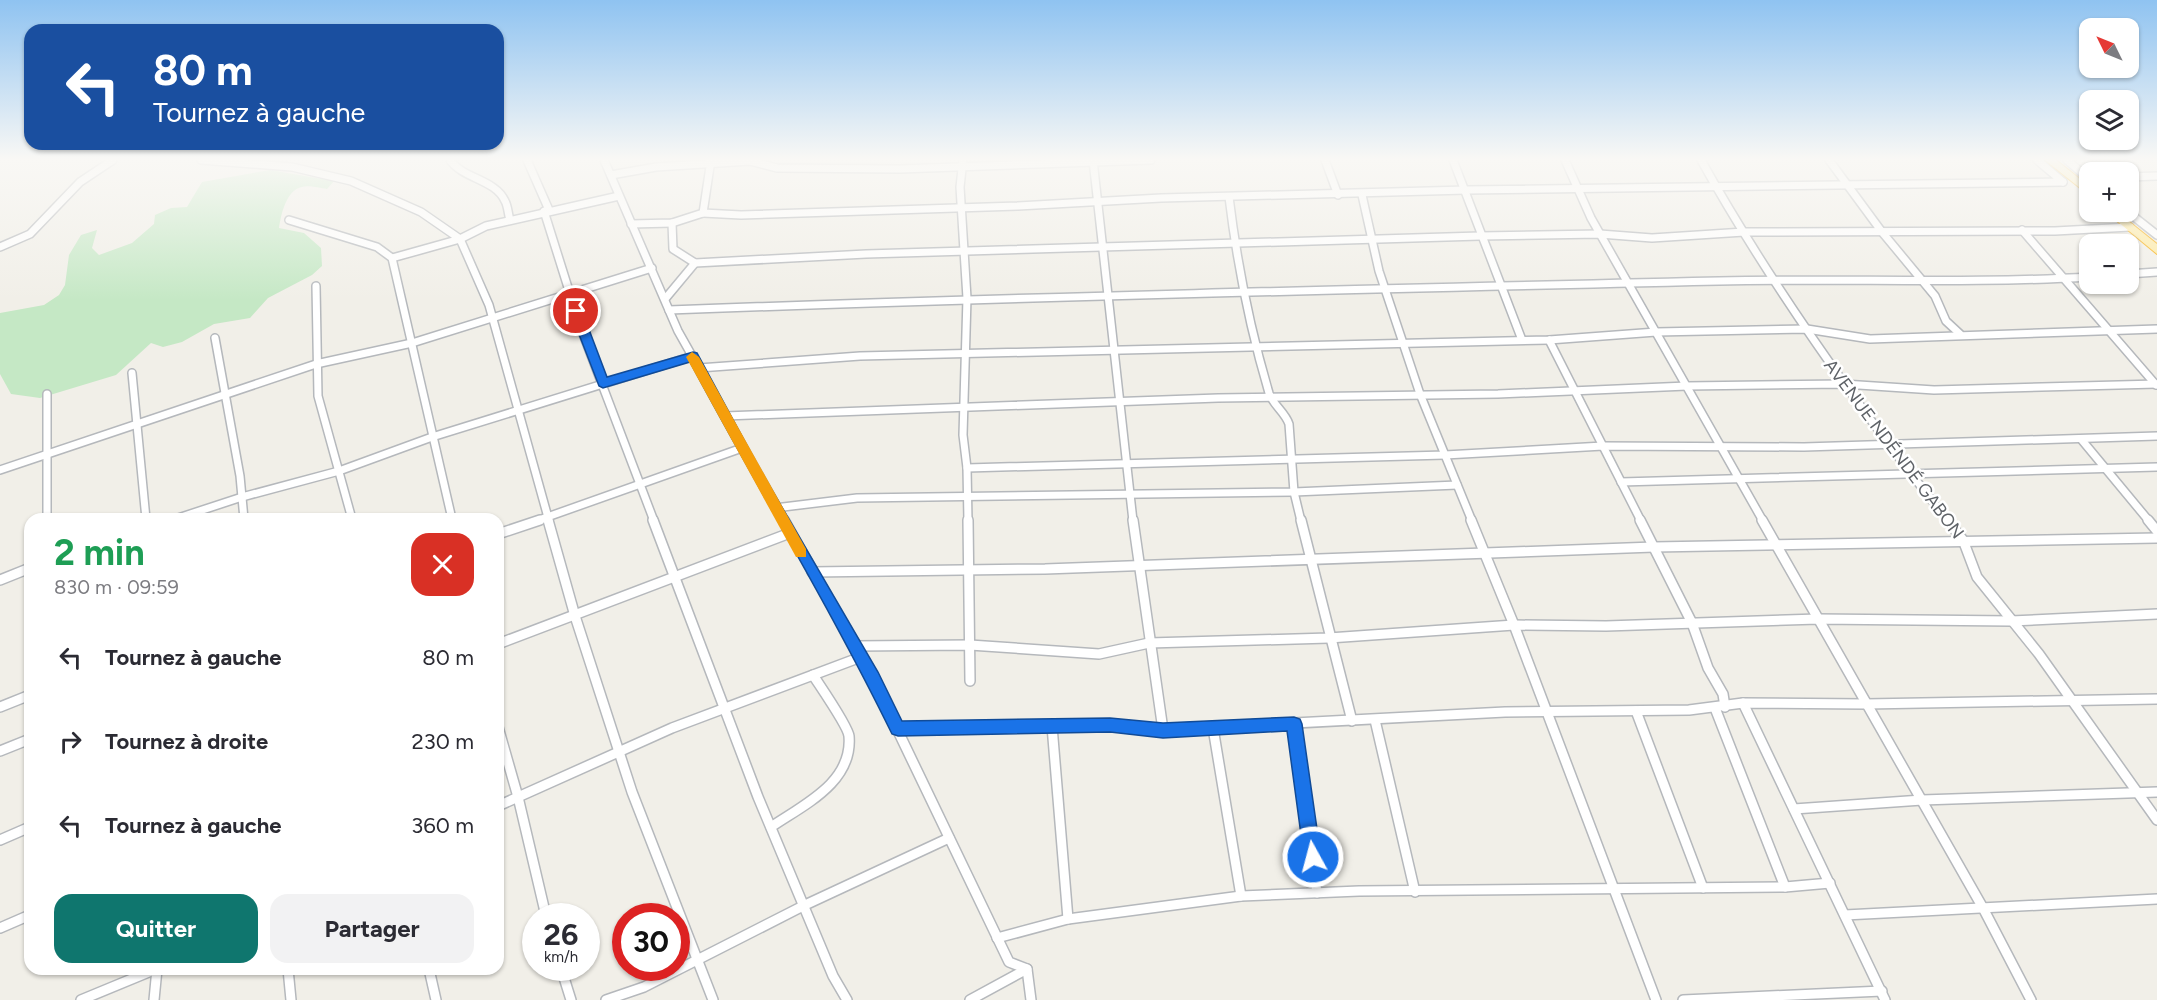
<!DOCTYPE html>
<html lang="fr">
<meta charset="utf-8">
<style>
:root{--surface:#fff;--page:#f2f2f3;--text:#2b2b33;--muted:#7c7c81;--accent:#0f766e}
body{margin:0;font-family:Figtree,sans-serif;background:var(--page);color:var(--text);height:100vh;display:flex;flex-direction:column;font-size:22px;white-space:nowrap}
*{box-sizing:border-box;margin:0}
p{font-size:20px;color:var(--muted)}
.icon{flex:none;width:33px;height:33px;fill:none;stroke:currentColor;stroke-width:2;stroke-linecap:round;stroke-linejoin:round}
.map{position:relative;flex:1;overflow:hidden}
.panel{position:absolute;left:24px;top:513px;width:480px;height:462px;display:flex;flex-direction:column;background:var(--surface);border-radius:18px;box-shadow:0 2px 4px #0004}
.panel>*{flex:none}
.banner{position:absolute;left:24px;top:24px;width:480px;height:126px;border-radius:18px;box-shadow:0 2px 4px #0004;background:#1a4fa0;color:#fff;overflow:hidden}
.needle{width:39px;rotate:313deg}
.buttons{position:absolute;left:2079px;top:18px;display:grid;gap:12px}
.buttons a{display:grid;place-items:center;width:60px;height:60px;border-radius:12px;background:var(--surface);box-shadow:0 2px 4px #0004;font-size:30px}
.speed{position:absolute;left:522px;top:903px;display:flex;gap:12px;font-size:30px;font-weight:700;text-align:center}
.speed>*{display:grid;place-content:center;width:78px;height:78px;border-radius:50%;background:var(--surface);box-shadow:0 2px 4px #0004;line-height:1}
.speed small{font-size:15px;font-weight:400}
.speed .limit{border:9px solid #d22;background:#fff;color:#111}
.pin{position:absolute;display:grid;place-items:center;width:51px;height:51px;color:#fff;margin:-26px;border:3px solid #fff;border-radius:50%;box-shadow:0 2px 6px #0007}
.me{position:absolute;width:66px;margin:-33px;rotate:353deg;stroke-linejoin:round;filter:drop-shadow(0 0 4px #0008)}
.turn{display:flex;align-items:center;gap:21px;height:126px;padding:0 30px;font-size:27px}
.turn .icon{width:78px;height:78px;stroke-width:2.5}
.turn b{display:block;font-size:42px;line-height:51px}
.round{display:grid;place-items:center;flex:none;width:63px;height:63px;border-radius:18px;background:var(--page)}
.overview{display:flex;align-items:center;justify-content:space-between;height:102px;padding:0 30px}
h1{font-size:36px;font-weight:700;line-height:45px;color:#1e9e55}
.primary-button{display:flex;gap:12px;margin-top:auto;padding:12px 30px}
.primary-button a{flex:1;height:69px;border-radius:18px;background:var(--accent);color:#fff;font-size:24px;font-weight:700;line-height:69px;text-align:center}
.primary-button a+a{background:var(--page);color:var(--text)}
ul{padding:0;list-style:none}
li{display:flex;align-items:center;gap:18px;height:84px;padding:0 30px}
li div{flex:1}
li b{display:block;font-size:22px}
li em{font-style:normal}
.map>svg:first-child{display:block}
.green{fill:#c5e8c5}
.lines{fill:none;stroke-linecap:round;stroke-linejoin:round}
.minor-far1-casing{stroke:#b5b8bc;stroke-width:10}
.minor-casing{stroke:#b5b8bc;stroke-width:12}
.trunk-casing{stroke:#f9ab00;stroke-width:2}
.minor-far1{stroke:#fff;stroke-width:7}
.minor{stroke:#fff;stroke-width:9}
.trunk{fill:#feeaa1;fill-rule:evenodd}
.route{fill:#1a73e8;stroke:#114b97;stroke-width:1.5}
.slow{fill:#f59e0b}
.labels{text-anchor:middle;stroke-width:5;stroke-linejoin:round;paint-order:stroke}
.street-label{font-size:18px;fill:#5f6368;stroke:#fff}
</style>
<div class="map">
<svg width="2157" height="1000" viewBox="0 0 2157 1000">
<rect width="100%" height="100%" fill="#f1efe8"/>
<path class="green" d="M270,170L334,181L327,189C320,188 308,185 302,187C286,190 281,215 279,228L304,233L321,248L322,266L312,275L268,298L250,318L214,324L182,342L163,347L151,343L116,375L40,398L11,394L0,374V313L44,305L59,295L65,285L69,255L81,235L97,230L92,248L99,255L132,243L154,224L155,215L171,208L187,207L202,182Z"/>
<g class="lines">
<defs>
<g id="minor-far1">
<polyline points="201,160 292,167 351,181 421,212 460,239 489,305 549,521"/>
<path d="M450,160C463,179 495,179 505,201C508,206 508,214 510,220"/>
<polyline points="527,160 549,210"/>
<polyline points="604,160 678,331 785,521"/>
<polyline points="963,160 960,187 967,298 963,435 967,468 968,521"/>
<polyline points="1093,160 1133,521"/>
<polyline points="1325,160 1338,195"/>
<polyline points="1453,160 1522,340"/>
<polyline points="1565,160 1591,218 1763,521"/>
<path d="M1701,160C1772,287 1858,407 1948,521"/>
<polyline points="1829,160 1882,232 1935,296 1946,321 1960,334"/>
<polyline points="2037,160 2063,182"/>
<polyline points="2067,160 2090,180"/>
<polyline points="611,175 656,167 750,161 777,168 900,169 1151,160"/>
<polyline points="2128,177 2157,176"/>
<polyline points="1362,195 1379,271 1420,394 1472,521"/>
<path d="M1229,197C1237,263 1250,329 1269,393C1273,405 1285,412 1289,424L1294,492L1301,521"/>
<polyline points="544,211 581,329 654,521"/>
<polyline points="2128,212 2157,235"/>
<polyline points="703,213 741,215 1018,206 1161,198 1466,190 2063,182"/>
<polyline points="289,220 377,247 392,258 452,519"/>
<polyline points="631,224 672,223 703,213 711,160"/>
<polyline points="2022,230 2156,385"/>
<polyline points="0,247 30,234 80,182 113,160"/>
<polyline points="392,258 460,239 486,226 619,196"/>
<polyline points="695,263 866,254 1480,236 1600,234 1652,238 1744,232 2055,231 2130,227"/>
<polyline points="2128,274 2157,272"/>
<polyline points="316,286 318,396 352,519"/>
<polyline points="665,299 695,263 673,249 672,223"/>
<path d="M669,310C1019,297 1369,289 1719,281C1842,278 1966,284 2090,277"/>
<polyline points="215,338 240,476 244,519"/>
<polyline points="1549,340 1641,521"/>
<polyline points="699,368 860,356 1549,340 1656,332 1807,329 1870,339 2157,329"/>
<polyline points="132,373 146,519"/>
<polyline points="47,394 47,519"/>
<polyline points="725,416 1218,398 1498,394 1687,386 1844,384 1934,390 2157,384"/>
<polyline points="2081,439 2149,521"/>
<polyline points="967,468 1445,455 1603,446 1804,447 2157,436"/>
<polyline points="0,470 316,364 412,343 652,268"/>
<polyline points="1621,482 2157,467"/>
<polyline points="775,508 857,498 1294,492 1457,485"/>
<polyline points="175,519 242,497 339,471 432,437 693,356"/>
<polyline points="536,521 742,448"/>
</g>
<g id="minor">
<polyline points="548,520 575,616 632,792 713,1000"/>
<polyline points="653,520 758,797 833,976 847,1000"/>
<polyline points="784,520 872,677 1009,962 1027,969 1031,1000"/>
<polyline points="968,520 970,681"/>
<polyline points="1133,520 1163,730"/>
<polyline points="1301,520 1352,721"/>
<polyline points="1471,520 1514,625 1656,1000"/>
<polyline points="1640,520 1692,623 1708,668 1723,694 1725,707"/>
<polyline points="1762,520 1983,908 2031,1000"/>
<polyline points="1947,520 1963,540 1977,577 2039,654 2157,820"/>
<polyline points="2148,520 2157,531"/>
<polyline points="498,534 540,520"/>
<polyline points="812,572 1045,569 1654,547 2157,538"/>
<polyline points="0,580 30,568"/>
<polyline points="498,644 790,533"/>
<polyline points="855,646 970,645 1099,654 1149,643 1329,638 1514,625 1606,626 1818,619 2011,621 2157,614"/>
<polyline points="1743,703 1885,1000"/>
<polyline points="0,707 30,695"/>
<polyline points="1715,708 1785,887"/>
<polyline points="1636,711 1703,888"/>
<polyline points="1375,720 1415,892"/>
<polyline points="1294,724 1317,893"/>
<polyline points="1052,726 1068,919"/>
<polyline points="498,727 518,797 546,916"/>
<polyline points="898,728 1110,725 1163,730 1505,712 1689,710 1743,703 1866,704 2157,699"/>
<polyline points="1213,728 1241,896"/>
<polyline points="0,751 30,739"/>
<polyline points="498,806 672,728 861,657"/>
<polyline points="1794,809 1922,800 2157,792"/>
<path d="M771,827C803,805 853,783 849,736C848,726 820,686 813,675"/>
<polyline points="0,840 30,827"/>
<polyline points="1845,915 2157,899"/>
<polyline points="0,928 30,915"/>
<polyline points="997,938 1068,919 1241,896 1359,891 1785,887 1830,883"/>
<polyline points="561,968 571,1000"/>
<polyline points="288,969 291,1000"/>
<polyline points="429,969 436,1000"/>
<polyline points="81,1000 156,969"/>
<polyline points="154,1000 157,969"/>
<polyline points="606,1000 644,987 805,905 949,838"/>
<polyline points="970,1000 1027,969"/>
<polyline points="1683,1000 1882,991"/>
</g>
<g id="trunk">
<polygon points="2045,160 2056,160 2090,187 2090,196"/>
<polygon points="2106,212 2117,212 2157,244 2157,254"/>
</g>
</defs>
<use href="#minor-far1" class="minor-far1-casing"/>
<use href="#minor" class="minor-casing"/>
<use href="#trunk" class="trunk-casing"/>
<use href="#minor-far1" class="minor-far1"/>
<use href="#minor" class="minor"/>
<use href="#trunk" class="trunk"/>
</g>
<linearGradient id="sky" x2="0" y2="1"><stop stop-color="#8fc3f1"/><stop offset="0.53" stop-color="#f9f8f5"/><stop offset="1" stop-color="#f9f8f5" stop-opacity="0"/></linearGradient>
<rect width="2157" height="300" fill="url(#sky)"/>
<path class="route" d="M576,307L582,311L607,377L693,352L697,353L758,466L878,672L902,721L1110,718L1163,723L1294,717L1300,719L1302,724L1321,857L1319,863L1313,866L1307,863L1304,857L1287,731L1163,738L1110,732L898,736L892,734C830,607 756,486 690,362L603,388L599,386L570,311Z"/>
<polygon class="slow" points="692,352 699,357 806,549 806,557 796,557 686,357"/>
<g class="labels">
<g class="street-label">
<text transform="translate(1894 449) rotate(53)" y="6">AVENUE NDÉNDÉ GABON</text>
</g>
</g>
</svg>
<div class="buttons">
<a><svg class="needle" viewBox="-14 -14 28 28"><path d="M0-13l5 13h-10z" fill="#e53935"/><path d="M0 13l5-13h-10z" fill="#7c7c81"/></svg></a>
<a><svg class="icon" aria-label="layers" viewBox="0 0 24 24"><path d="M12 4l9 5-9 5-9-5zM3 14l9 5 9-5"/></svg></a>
<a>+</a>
<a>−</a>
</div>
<div class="speed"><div>26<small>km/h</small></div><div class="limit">30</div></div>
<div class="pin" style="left:576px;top:311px;background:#d93025"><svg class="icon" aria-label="arrive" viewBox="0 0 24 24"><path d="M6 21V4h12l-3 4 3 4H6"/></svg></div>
<svg class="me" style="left:1313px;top:857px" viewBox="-20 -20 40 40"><circle r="17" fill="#1a73e8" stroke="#fff" stroke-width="3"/><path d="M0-11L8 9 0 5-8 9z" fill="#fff"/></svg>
<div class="banner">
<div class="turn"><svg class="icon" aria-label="left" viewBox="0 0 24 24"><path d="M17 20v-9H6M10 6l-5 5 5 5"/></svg><div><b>80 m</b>Tournez à gauche</div></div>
</div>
<section class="panel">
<div class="overview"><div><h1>2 min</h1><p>830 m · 09:59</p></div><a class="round" style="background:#d93025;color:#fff"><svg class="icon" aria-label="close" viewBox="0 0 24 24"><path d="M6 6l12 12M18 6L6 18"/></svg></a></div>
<ul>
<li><svg class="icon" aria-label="left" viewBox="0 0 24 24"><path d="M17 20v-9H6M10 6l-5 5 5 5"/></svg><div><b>Tournez à gauche</b></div><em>80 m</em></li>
<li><svg class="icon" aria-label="right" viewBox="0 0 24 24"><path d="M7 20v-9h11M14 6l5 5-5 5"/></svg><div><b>Tournez à droite</b></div><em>230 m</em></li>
<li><svg class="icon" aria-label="left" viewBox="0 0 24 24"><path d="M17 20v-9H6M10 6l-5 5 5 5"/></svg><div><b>Tournez à gauche</b></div><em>360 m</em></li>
</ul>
<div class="primary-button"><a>Quitter</a><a>Partager</a></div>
</section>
</div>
